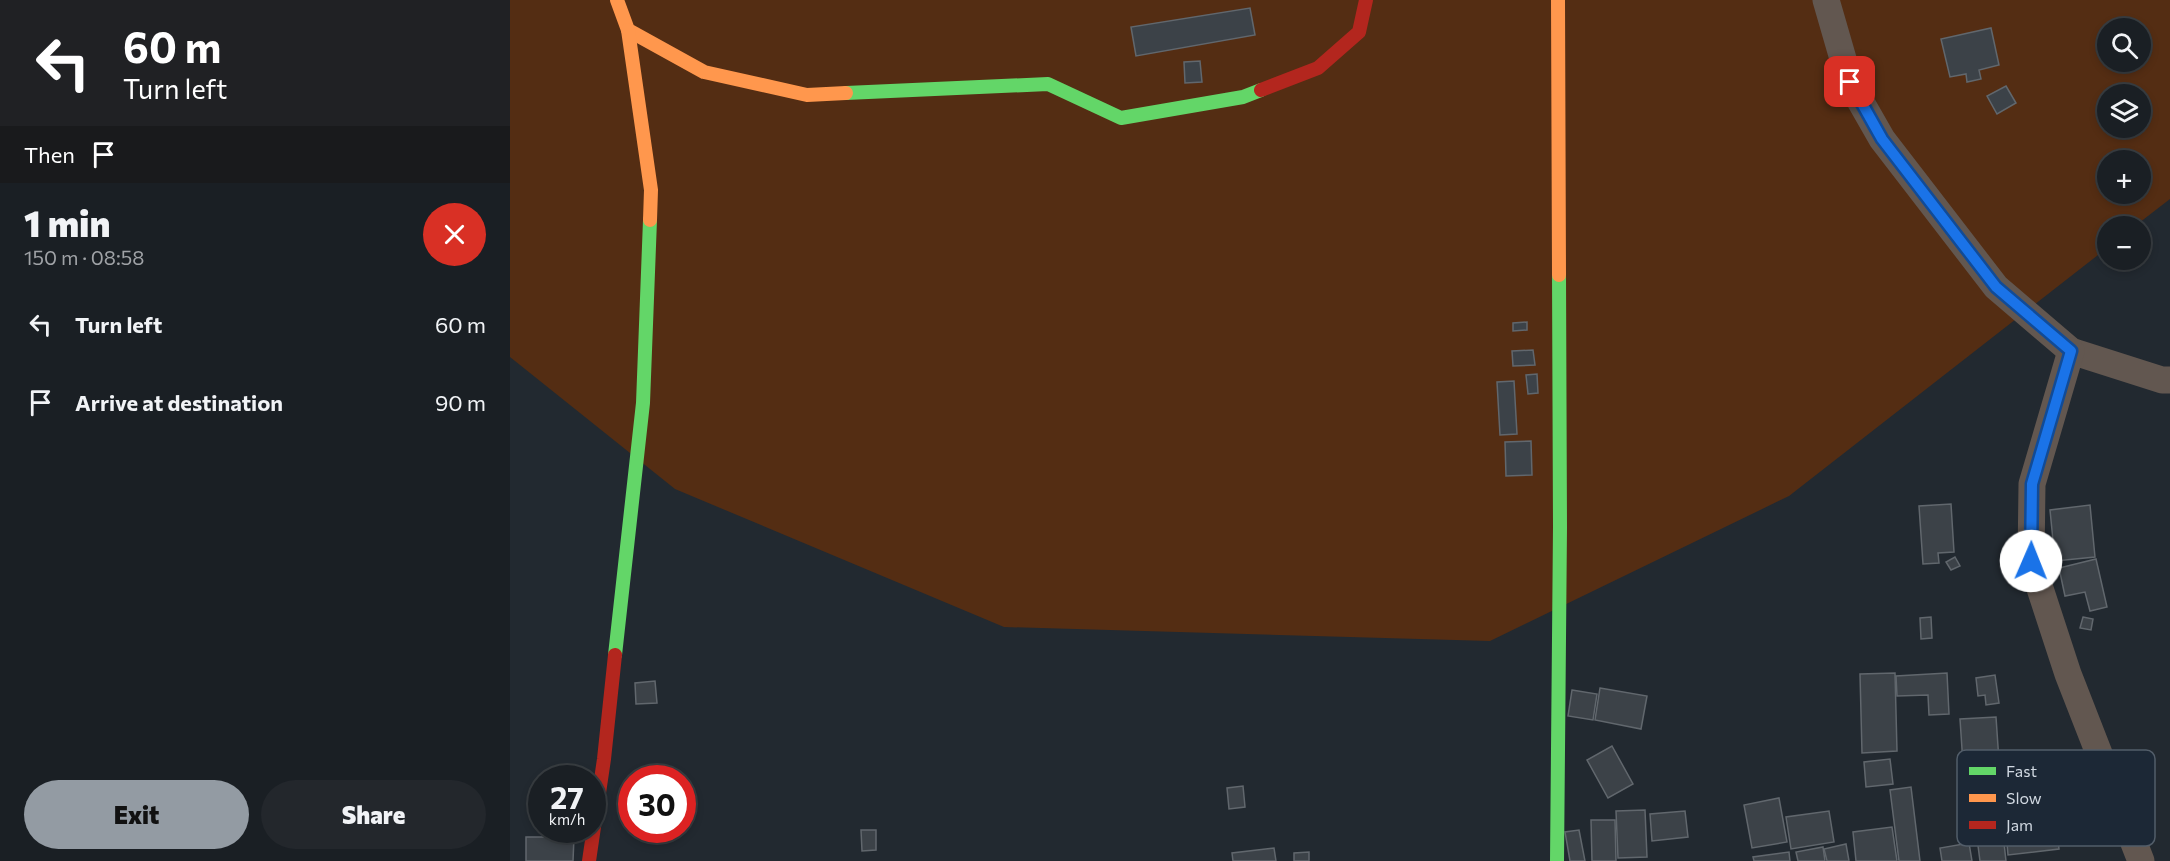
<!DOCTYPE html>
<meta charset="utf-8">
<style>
:root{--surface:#1a1f24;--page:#23272c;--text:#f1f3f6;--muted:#9fa2a6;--line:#383d41;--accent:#939ba3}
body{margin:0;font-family:Commissioner,sans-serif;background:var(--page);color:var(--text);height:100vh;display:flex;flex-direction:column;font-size:22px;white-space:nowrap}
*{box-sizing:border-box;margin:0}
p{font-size:20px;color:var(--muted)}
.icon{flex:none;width:33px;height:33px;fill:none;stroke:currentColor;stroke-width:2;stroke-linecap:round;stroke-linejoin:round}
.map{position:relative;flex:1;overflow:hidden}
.side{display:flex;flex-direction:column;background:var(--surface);width:510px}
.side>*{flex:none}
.top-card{background:#202124;color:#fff;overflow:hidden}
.fabs{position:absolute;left:1587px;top:18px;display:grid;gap:12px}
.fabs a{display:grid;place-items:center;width:54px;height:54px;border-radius:50%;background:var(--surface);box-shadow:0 3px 9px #0003,0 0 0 2px var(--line);font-size:30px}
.speed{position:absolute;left:18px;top:765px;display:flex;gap:12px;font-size:30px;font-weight:700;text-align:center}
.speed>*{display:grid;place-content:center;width:78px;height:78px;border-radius:50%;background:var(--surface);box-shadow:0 3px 9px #0003,0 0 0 2px var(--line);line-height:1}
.speed small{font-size:15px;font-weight:400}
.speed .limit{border:9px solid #d22;background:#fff;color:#111}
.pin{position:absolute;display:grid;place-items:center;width:51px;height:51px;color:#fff;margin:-26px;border-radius:12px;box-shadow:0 3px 9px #0006}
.me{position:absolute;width:66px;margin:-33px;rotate:1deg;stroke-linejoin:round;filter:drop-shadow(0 0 4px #0008)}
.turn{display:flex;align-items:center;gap:21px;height:126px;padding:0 24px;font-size:27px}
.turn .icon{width:78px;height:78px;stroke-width:2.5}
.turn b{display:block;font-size:42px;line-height:51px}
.then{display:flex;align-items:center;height:57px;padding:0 24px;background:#0003;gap:12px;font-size:22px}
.round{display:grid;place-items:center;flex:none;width:63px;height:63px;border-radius:32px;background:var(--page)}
.summary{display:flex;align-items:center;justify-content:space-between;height:102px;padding:0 24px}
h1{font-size:36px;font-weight:800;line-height:45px}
.action{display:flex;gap:12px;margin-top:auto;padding:12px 24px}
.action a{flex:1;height:69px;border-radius:36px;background:var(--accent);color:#111;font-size:24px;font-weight:800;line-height:69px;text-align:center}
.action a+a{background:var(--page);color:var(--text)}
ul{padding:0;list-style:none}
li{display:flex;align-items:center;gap:18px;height:78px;padding:0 24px}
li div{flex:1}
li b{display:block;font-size:22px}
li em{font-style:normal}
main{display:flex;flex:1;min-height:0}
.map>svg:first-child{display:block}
.green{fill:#542d13;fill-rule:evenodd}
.building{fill:#3c4248;stroke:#61676d;stroke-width:1.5}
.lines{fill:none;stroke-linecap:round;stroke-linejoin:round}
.street{stroke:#625750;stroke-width:27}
.fast{stroke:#63d668;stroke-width:14}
.slow{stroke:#ff974d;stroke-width:14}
.jam{stroke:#b3261e;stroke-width:14}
.route-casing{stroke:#114b97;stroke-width:15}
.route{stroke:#1a73e8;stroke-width:10}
.key{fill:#1c2836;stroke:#525d69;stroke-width:1.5}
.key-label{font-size:16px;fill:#d0d8e1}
</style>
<main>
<section class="side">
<div class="top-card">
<div class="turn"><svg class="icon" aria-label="left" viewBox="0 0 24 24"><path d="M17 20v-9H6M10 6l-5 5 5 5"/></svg><div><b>60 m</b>Turn left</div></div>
<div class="then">Then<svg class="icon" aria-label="arrive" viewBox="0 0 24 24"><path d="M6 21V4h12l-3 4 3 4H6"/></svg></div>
</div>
<div class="summary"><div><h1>1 min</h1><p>150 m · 08:58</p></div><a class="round" style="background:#d93025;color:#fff"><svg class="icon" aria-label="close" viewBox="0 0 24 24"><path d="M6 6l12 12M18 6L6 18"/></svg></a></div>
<ul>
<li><svg class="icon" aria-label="left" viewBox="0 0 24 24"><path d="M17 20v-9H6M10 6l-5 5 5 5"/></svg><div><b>Turn left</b></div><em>60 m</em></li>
<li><svg class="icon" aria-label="arrive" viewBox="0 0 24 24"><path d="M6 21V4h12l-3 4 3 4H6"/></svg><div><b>Arrive at destination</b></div><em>90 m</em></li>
</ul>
<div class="action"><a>Exit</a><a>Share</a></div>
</section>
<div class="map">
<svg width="1660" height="861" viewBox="0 0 1660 861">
<rect width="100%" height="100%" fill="#222930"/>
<path class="green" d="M0,0H1660V199L1625,226H1598L1597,248L1279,496L980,641L494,627L165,489L0,357ZM1598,28H1630V62H1598ZM1598,94H1630V128H1598ZM1598,160H1630V194H1598Z"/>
<g class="building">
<polygon points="740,8 745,35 626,56 621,27"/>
<polygon points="1481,28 1489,65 1469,70 1471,79 1457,82 1456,74 1440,77 1431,39"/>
<polygon points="690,61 692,82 675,83 674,62"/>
<polygon points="1496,86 1506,103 1487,114 1477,96"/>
<polygon points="1017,322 1017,330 1003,331 1003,323"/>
<polygon points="1023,350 1025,365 1003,366 1002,351"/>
<polygon points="1027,374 1028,393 1018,394 1016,375"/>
<polygon points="1004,381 1007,434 990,435 987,382"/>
<polygon points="1021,441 1022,475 996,476 995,442"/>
<polygon points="1441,504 1444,552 1428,553 1429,563 1413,564 1409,506"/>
<polygon points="1580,505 1585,557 1545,561 1540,510"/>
<polygon points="1445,557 1450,566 1441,570 1436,562"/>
<polygon points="1586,559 1597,607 1580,611 1575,592 1555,596 1549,568"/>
<polygon points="1421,617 1422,638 1411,639 1410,618"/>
<polygon points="1573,617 1583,619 1581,630 1570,628"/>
<polygon points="1385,673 1387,751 1352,753 1350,674"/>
<polygon points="1437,673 1439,714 1419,715 1418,695 1387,696 1386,676"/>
<polygon points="1485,675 1489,703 1476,705 1475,695 1468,696 1466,678"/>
<polygon points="145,681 147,703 126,704 125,683"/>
<polygon points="1090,688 1137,696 1131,729 1085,720"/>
<polygon points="1062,690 1087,694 1083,720 1058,716"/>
<polygon points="1486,717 1489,761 1453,764 1450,719"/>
<polygon points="1102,746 1123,784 1098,798 1077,760"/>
<polygon points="1380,759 1383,784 1356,787 1354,762"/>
<polygon points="733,786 735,807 719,809 717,788"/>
<polygon points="1401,787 1410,861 1389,861 1380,790"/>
<polygon points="1269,798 1277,842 1242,848 1234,805"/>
<polygon points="1135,810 1137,857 1108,858 1106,811"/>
<polygon points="1175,811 1178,837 1142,841 1140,814"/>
<polygon points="1319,811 1324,842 1281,849 1276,817"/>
<polygon points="1545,814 1549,849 1498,855 1495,819"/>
<polygon points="1081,820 1105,820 1106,861 1082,861"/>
<polygon points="1382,827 1387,861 1346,861 1343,832"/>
<polygon points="351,830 366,830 366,850 352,851"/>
<polygon points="1069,830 1075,861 1060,861 1055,832"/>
<polygon points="1493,834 1496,861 1470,861 1467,838"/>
<polygon points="16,837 64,837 63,861 16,861"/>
<polygon points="1459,843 1462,861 1432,861 1430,848"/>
<polygon points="1336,844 1339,861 1317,861 1314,849"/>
<polygon points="1313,847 1315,861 1288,861 1286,852"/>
<polygon points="764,848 766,861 723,861 722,853"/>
<polygon points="799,852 799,861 784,861 784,853"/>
<polygon points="1279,852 1280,861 1244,861 1243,857"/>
</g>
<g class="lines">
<g class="street">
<polyline points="1316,0 1340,83 1372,139 1486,287 1561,351 1652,380 1660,380"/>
<polyline points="1561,351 1522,484 1521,561 1558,674 1631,861"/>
</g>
<g class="fast">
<polyline points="336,93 538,84 611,118 733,97 751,90"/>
<polyline points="105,655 133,403 140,220"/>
<polyline points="1047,861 1050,527 1049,275"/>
</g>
<g class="slow">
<polyline points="107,0 118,30 194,72 297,95 336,93"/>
<polyline points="1048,0 1049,275"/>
<polyline points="118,30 141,190 140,220"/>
</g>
<g class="jam">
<polyline points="751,90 808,68 849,32 856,0"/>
<polyline points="79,861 94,759 105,655"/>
</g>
</g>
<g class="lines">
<defs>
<polyline id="route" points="1340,82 1372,139 1486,287 1561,351 1522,484 1521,561"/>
</defs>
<use href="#route" class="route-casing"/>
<use href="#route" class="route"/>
</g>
<rect x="1447" y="750" width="198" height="96" rx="9" class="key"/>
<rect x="1459" y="767" width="27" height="8" fill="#63d668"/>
<rect x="1459" y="794" width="27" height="8" fill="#ff974d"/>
<rect x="1459" y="821" width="27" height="8" fill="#b3261e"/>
<g class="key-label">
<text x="1496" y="777">Fast</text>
<text x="1496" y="804">Slow</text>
<text x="1496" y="831">Jam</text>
</g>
</svg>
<div class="fabs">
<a><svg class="icon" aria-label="search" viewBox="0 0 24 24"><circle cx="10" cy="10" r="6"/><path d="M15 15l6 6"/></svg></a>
<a><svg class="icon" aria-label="layers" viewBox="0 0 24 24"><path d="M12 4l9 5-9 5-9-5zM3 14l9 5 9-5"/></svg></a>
<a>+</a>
<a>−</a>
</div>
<div class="speed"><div>27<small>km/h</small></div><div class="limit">30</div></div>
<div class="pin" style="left:1340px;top:82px;background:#d93025"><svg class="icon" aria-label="arrive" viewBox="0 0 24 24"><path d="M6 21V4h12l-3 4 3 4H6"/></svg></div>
<svg class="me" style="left:1521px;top:561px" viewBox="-20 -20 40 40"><circle r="19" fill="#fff"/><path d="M0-13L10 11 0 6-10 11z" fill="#1a73e8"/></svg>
</div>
</main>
